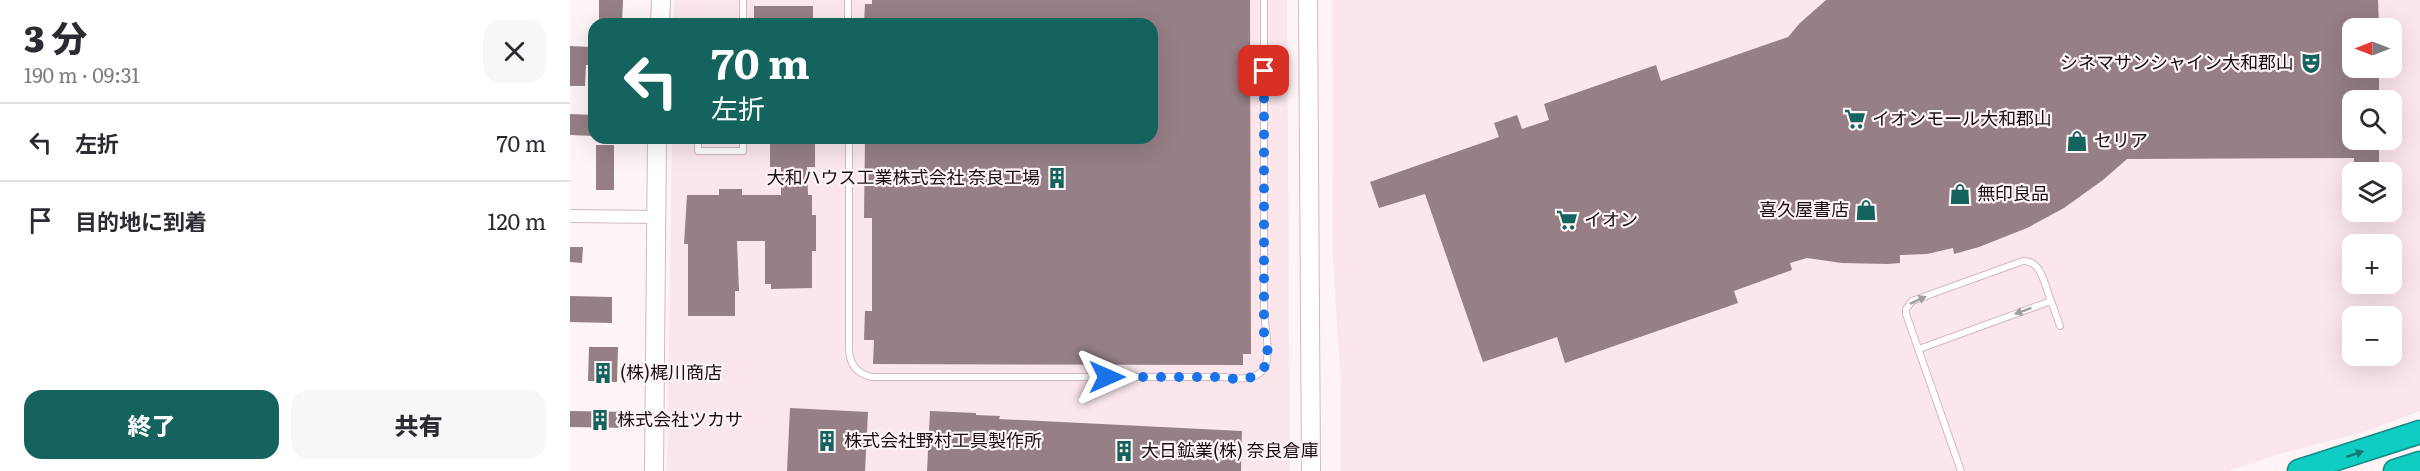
<!DOCTYPE html>
<html lang="ja">
<meta charset="utf-8">
<style>
:root{--surface:#fff;--page:#f7f7f7;--text:#2b2b33;--muted:#7c7c81;--line:#e1e1e2;--accent:#15635f}
body{margin:0;font-family:Literata,"Noto Sans JP",serif;background:var(--page);color:var(--text);height:100vh;display:flex;flex-direction:column;font-size:22px;white-space:nowrap}
*{box-sizing:border-box;margin:0}
p{font-size:20px;color:var(--muted)}
.icon{flex:none;width:33px;height:33px;fill:none;stroke:currentColor;stroke-width:2;stroke-linecap:round;stroke-linejoin:round}
.map{position:relative;flex:1;overflow:hidden}
.drawer{display:flex;flex-direction:column;background:var(--surface);width:570px}
.drawer>*{flex:none}
.hud{position:absolute;left:18px;top:18px;width:570px;height:126px;border-radius:18px;box-shadow:0 6px 24px #0002;background:#15635f;color:#fff;overflow:hidden}
.needle{width:39px;rotate:270deg}
.controls{position:absolute;left:1772px;top:18px;display:grid;gap:12px}
.controls a{display:grid;place-items:center;width:60px;height:60px;border-radius:12px;background:var(--surface);box-shadow:0 6px 24px #0002;font-size:30px}
.pin{position:absolute;display:grid;place-items:center;width:51px;height:51px;color:#fff;margin:-26px;border-radius:12px;box-shadow:0 3px 9px #0006}
.me{position:absolute;width:66px;margin:-33px;rotate:90deg;stroke-linejoin:round;filter:drop-shadow(0 0 4px #0008)}
.turn{display:flex;align-items:center;gap:21px;height:126px;padding:0 24px;font-size:27px}
.turn .icon{width:78px;height:78px;stroke-width:2.5}
.turn b{display:block;font-size:42px;line-height:51px}
.round{display:grid;place-items:center;flex:none;width:63px;height:63px;border-radius:18px;background:var(--page)}
.summary{display:flex;align-items:center;justify-content:space-between;height:102px;padding:0 24px}
h1{font-size:36px;font-weight:800;line-height:45px}
.primary-button{display:flex;gap:12px;margin-top:auto;padding:12px 24px}
.primary-button a{flex:1;height:69px;border-radius:18px;background:var(--accent);color:#fff;font-size:24px;font-weight:800;line-height:69px;text-align:center}
.primary-button a+a{background:var(--page);color:var(--text)}
ul{padding:0;list-style:none}
li{display:flex;align-items:center;gap:18px;height:78px;padding:0 24px;border-top:2px solid var(--line)}
li div{flex:1}
li b{display:block;font-size:22px}
li em{font-style:normal}
main{display:flex;flex:1;min-height:0}
.map>svg:first-child{display:block}
.built{fill:#fae6eb;fill-rule:evenodd}
.building{fill:#967f85}
.lines{fill:none;stroke-linecap:round;stroke-linejoin:round}
.lane-casing{stroke:#d2b9bf;stroke-width:8}
.street-casing{stroke:#d2b9bf;stroke-width:14}
.secondary-casing{stroke:#d2b9bf;stroke-width:20}
.highway-casing{stroke:#138a86;stroke-width:25}
.lane{stroke:#fff;stroke-width:6}
.street{stroke:#fff;stroke-width:12}
.secondary{stroke:#fff;stroke-width:18}
.highway{stroke:#10cdc4;stroke-width:22}
.oneway{fill:#a39fa0}
.oneway2{fill:#147874}
.route{stroke:#1a73e8;stroke-width:10;stroke-dasharray:0 18}
.labels{text-anchor:middle;stroke-width:4.5;stroke-linejoin:round;paint-order:stroke}
.poi-label{font-size:18px;fill:#180f12;stroke:#fef4f6;text-anchor:start}
</style>
<main>
<section class="drawer">
<div class="summary"><div><h1>3 分</h1><p>190 m · 09:31</p></div><a class="round"><svg class="icon" aria-label="close" viewBox="0 0 24 24"><path d="M6 6l12 12M18 6L6 18"/></svg></a></div>
<ul>
<li><svg class="icon" aria-label="left" viewBox="0 0 24 24"><path d="M17 20v-9H6M10 6l-5 5 5 5"/></svg><div><b>左折</b></div><em>70 m</em></li>
<li><svg class="icon" aria-label="arrive" viewBox="0 0 24 24"><path d="M6 21V4h12l-3 4 3 4H6"/></svg><div><b>目的地に到着</b></div><em>120 m</em></li>
</ul>
<div class="primary-button"><a>終了</a><a>共有</a></div>
</section>
<div class="map">
<svg width="1850" height="471" viewBox="0 0 1850 471">
<rect width="100%" height="100%" fill="#fef4f6"/>
<g class="built">
<polygon points="104,0 717,0 720,471 97,471 102,138 582,138 582,24 103,24"/>
<path d="M762,0H1850V411L1797,431L1706,455L1658,471H771V387L763,259ZM1782,28H1821V68H1782ZM1782,100H1821V140H1782ZM1782,172H1821V212H1782ZM1782,244H1821V284H1782ZM1782,316H1821V356H1782Z"/>
</g>
<g class="building">
<polygon points="29,0 53,0 52,23 29,24"/>
<polygon points="302,0 680,0 681,354 673,354 673,365 303,364 304,340 294,340 295,311 302,311 302,218 294,218 295,138 582,138 582,24 294,24 295,4 302,4"/>
<polygon points="1256,0 1808,0 1809,28 1782,28 1782,68 1809,68 1809,100 1782,100 1782,140 1809,140 1809,172 1784,172 1784,158 1557,159 1533,180 1494,208 1457,228 1409,247 1384,254 1383,248 1357,254 1330,255 1330,263 1318,264 1272,263 1237,258 1220,263 1222,270 1164,291 1168,303 995,363 987,337 913,362 855,194 809,208 800,182 929,137 924,123 947,115 952,129 979,120 974,104 1086,65 1091,81 1218,37 1230,23"/>
<rect x="184" y="6" width="59" height="18"/>
<polygon points="0,46 22,47 22,65 16,65 15,86 0,86"/>
<polygon points="0,114 24,115 24,136 0,135"/>
<polygon points="200,138 245,138 245,167 237,167 238,195 242,195 242,215 246,215 246,251 242,251 242,288 201,289 201,284 195,284 195,241 167,241 169,291 165,291 165,316 118,316 118,244 114,244 117,195 149,195 149,189 172,189 172,195 211,195 211,167 200,167"/>
<rect x="26" y="145" width="18" height="45"/>
<polygon points="0,247 13,247 12,263 0,262"/>
<polygon points="0,296 42,297 42,323 0,322"/>
<polygon points="19,347 48,347 47,382 18,381"/>
<polygon points="220,408 298,412 295,471 217,471"/>
<polygon points="0,411 60,412 60,428 0,427"/>
<polygon points="360,411 406,413 406,415 430,416 429,419 672,431 671,471 357,471"/>
</g>
<g class="lines">
<defs>
<g id="lane">
<polyline points="173,0 173,24"/>
<polyline points="278,0 278,24"/>
<polyline points="128,138 128,151 173,151 173,138"/>
<path d="M279,138V350C280,365 287,374 302,377H654C714,387 695,345 694,307V0"/>
<polyline points="1481,301 1490,326"/>
<path d="M1349,349L1481,301C1475,287 1472,260 1453,261L1342,301L1336,309V314L1391,471"/>
</g>
<polyline id="street" points="0,216 87,217"/>
<g id="secondary">
<polyline points="738,0 741,471"/>
<polyline points="90,24 91,0"/>
<polyline points="84,471 87,138"/>
</g>
<g id="highway">
<polyline points="1729,471 1850,432"/>
<polyline points="1825,471 1850,463"/>
</g>
</defs>
<use href="#lane" class="lane-casing"/>
<use href="#street" class="street-casing"/>
<use href="#secondary" class="secondary-casing"/>
<use href="#highway" class="highway-casing"/>
<use href="#lane" class="lane"/>
<use href="#street" class="street"/>
<use href="#secondary" class="secondary"/>
<use href="#highway" class="highway"/>
</g>
<defs><path id="oneway-solid" d="M-6-.8H1V-3.2L6.5 0L1 3.2V.8H-6Z" transform="scale(1.5)"/></defs>
<g class="oneway">
<use href="#oneway-solid" transform="translate(1348 300) rotate(-25)"/>
<use href="#oneway-solid" transform="translate(1453 311) rotate(160)"/>
</g>
<use class="oneway2" href="#oneway-solid" transform="translate(1785 454) rotate(-19)"/>
<g class="lines">
<polyline class="route" points="537,377 654,377 670,380 682,377 693,370 699,357 694,335 694,71"/>
</g>
<defs>
<symbol id="theatre-bare" viewBox="-9 -9 18 18"><path d="M-5-5.5Q0-4 5-5.5V0Q5 5 0 6Q-5 5-5 0ZM-3.3-2.5H-1v1.5H-3.3ZM1-2.5H3.3v1.5H1ZM-2.8 1Q0 5.5 2.8 1Z" fill="#15635f" stroke="#fef4f6" stroke-width="2.5" paint-order="stroke"/></symbol>
<symbol id="supermarket-bare" viewBox="-9 -9 18 18"><path d="M-6-5.5h2.5l.6 2H6L4.5 2H-2.5L-4.4-4H-6ZM-1.5 3.2a1.3 1.3 0 1 0 .1 0ZM3 3.2a1.3 1.3 0 1 0 .1 0Z" fill="#15635f" stroke="#fef4f6" stroke-width="2.5" paint-order="stroke"/></symbol>
<symbol id="shop-bare" viewBox="-9 -9 18 18"><path d="M-5-2.5h2.3a2.7 3.5 0 0 1 5.4 0H5L5.5 6h-11ZM-1.5-2.5h3a1.5 2.3 0 0 0-3 0Z" fill="#15635f" stroke="#fef4f6" stroke-width="2.5" paint-order="stroke"/></symbol>
<symbol id="building-bare" viewBox="-9 -9 18 18"><path d="M-4-6H4V6H1V3H-1V6H-4ZM-2.5-4.3h1.7v1.8h-1.7ZM.8-4.3h1.7v1.8H.8ZM-2.5-1h1.7V.8h-1.7ZM.8-1h1.7V.8H.8Z" fill="#15635f" stroke="#fef4f6" stroke-width="2.5" paint-order="stroke"/></symbol>
</defs>
<g fill-rule="evenodd">
<use href="#theatre-bare" x="1726" y="48" width="30" height="30"/>
<use href="#supermarket-bare" x="1270" y="104" width="30" height="30"/>
<use href="#shop-bare" x="1492" y="126" width="30" height="30"/>
<use href="#building-bare" x="472" y="163" width="30" height="30"/>
<use href="#shop-bare" x="1375" y="179" width="30" height="30"/>
<use href="#shop-bare" x="1281" y="195" width="30" height="30"/>
<use href="#supermarket-bare" x="982" y="205" width="30" height="30"/>
<use href="#building-bare" x="18" y="358" width="30" height="30"/>
<use href="#building-bare" x="15" y="405" width="30" height="30"/>
<use href="#building-bare" x="242" y="426" width="30" height="30"/>
<use href="#building-bare" x="539" y="436" width="30" height="30"/>
</g>
<g class="labels">
<g class="poi-label">
<text x="1724" y="69" text-anchor="end">シネマサンシャイン大和郡山</text>
<text x="1302" y="125">イオンモール大和郡山</text>
<text x="1524" y="147">セリア</text>
<text x="470" y="184" text-anchor="end">大和ハウス工業株式会社 奈良工場</text>
<text x="1407" y="200">無印良品</text>
<text x="1279" y="216" text-anchor="end">喜久屋書店</text>
<text x="1014" y="226">イオン</text>
<text x="50" y="379">(株)梶川商店</text>
<text x="47" y="426">株式会社ツカサ</text>
<text x="274" y="447">株式会社野村工具製作所</text>
<text x="571" y="457">大日鉱業(株) 奈良倉庫</text>
</g>
</g>
</svg>
<div class="controls">
<a><svg class="needle" viewBox="-14 -14 28 28"><path d="M0-13l5 13h-10z" fill="#e53935"/><path d="M0 13l5-13h-10z" fill="#7c7c81"/></svg></a>
<a><svg class="icon" aria-label="search" viewBox="0 0 24 24"><circle cx="10" cy="10" r="6"/><path d="M15 15l6 6"/></svg></a>
<a><svg class="icon" aria-label="layers" viewBox="0 0 24 24"><path d="M12 4l9 5-9 5-9-5zM3 14l9 5 9-5"/></svg></a>
<a>+</a>
<a>−</a>
</div>
<div class="pin" style="left:694px;top:71px;background:#d93025"><svg class="icon" aria-label="arrive" viewBox="0 0 24 24"><path d="M6 21V4h12l-3 4 3 4H6"/></svg></div>
<svg class="me" style="left:537px;top:377px" viewBox="-20 -20 40 40"><path d="M0-17L14 15 0 8-14 15z" fill="#1a73e8" stroke="#fff" stroke-width="4"/></svg>
<div class="hud">
<div class="turn"><svg class="icon" aria-label="left" viewBox="0 0 24 24"><path d="M17 20v-9H6M10 6l-5 5 5 5"/></svg><div><b>70 m</b>左折</div></div>
</div>
</div>
</main>
